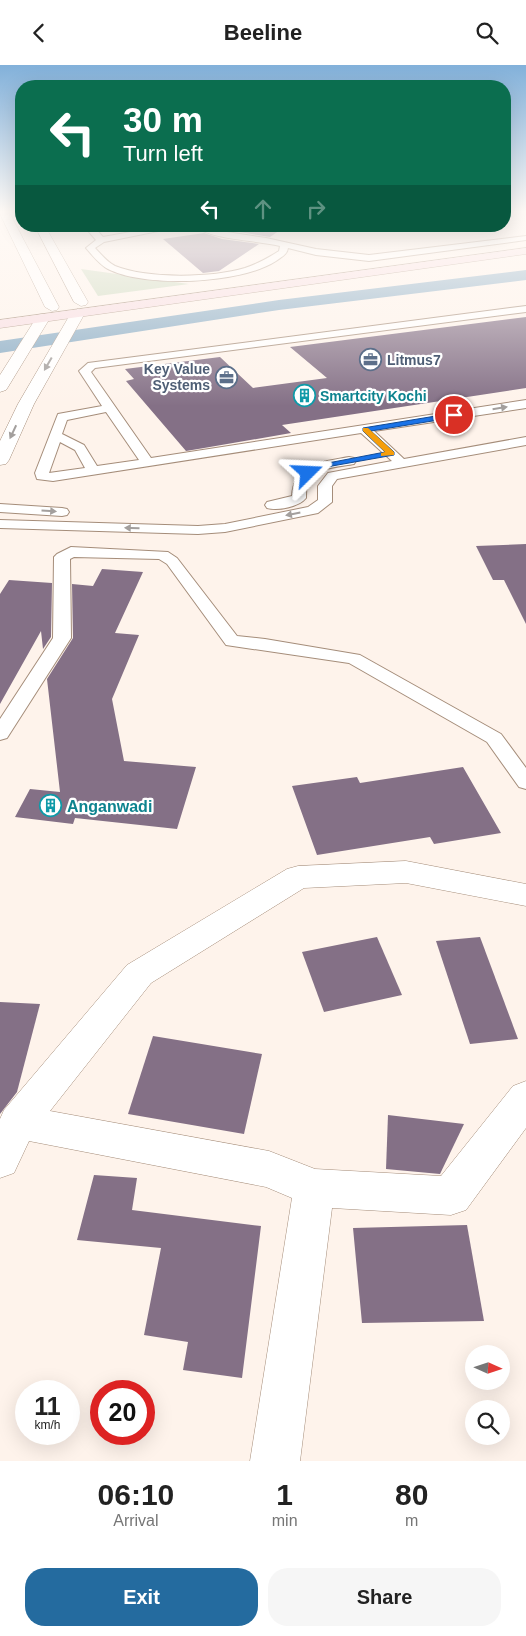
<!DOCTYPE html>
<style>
:root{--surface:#fff;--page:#f6f6f6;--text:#222;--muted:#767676;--accent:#246b9f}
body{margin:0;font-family:Arial,sans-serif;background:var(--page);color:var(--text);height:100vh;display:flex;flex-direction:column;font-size:19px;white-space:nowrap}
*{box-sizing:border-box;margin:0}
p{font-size:16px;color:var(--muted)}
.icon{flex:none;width:28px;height:28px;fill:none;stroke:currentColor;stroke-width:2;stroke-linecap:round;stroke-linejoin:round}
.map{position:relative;height:1396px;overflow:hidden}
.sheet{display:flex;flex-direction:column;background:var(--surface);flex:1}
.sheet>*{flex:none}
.hud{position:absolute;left:15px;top:15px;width:496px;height:152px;border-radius:20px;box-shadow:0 5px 20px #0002;background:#0b6e4f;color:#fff;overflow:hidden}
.needle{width:32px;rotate:93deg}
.controls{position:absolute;left:465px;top:1280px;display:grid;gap:10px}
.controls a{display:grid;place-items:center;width:45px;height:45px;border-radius:50%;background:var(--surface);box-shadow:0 5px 20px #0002;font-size:25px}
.speed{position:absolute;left:15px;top:1315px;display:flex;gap:10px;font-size:25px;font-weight:700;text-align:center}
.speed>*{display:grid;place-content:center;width:65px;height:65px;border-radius:50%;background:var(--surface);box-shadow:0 5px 20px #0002;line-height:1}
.speed small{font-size:12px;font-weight:400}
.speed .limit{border:8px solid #d22;background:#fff;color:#111}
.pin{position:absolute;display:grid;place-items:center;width:42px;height:42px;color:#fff;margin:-21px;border:2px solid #fff;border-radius:50%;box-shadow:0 1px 5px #0007}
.me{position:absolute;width:55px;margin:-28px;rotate:69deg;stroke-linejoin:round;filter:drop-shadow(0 0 4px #0008)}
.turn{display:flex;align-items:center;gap:18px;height:105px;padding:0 25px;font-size:22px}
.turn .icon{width:65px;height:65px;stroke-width:2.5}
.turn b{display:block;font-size:35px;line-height:42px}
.lanes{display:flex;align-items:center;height:48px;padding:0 25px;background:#0003;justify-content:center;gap:25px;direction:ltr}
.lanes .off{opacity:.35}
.eta{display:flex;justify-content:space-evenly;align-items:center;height:85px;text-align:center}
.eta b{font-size:30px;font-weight:700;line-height:35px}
.cta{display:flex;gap:10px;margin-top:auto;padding:10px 25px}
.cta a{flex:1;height:58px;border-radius:20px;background:var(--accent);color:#fff;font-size:20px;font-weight:700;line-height:58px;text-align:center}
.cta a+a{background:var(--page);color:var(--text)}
header{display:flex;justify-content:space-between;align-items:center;height:65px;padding:0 25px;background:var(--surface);font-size:22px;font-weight:700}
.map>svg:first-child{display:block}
.green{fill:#ccd9be}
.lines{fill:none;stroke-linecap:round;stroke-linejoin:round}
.canal{fill:#89acc5;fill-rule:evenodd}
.building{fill:#847086}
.service-casing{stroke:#a58d7a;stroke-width:2}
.minor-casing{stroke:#a58d7a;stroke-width:1}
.tertiary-casing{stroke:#a58d7a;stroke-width:1}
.secondary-casing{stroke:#a58d7a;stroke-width:1}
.service{fill:#fff;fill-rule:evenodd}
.minor{fill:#fff;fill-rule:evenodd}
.tertiary{fill:#fff;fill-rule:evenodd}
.secondary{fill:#f8dde2;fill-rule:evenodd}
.oneway{fill:#a39f9d}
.route{fill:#1a73e8;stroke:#114b97}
.slow{fill:#f59e0b}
.labels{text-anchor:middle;stroke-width:4.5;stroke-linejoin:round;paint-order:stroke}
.far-service-label{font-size:14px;font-weight:bold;fill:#4e5e75;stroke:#fff;text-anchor:start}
.far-culture-label{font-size:14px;font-weight:bold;fill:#0d838f;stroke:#fff;text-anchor:start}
.culture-label{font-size:16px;font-weight:bold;fill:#0d838f;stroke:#fff;text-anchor:start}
</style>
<header><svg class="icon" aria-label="back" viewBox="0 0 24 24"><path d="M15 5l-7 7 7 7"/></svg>Beeline<svg class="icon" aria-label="search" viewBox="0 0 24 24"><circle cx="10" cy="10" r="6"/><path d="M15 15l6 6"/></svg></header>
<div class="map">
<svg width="526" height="1396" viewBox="0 0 526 1396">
<rect width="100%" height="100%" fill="#fef3eb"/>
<polygon class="green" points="81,204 189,219 98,231"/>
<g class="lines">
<polygon class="canal" points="526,205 526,215 279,245 0,288 0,276 279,235"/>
</g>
<g class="building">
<polygon points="253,161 286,161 270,172 227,165"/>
<polygon points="204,168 222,174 259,179 219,206 203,208 163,174"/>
<polygon points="526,252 526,323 282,360 291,368 204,383 186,386 126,316 134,314 125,304 220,292 253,323 327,313 290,282"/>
<polygon points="526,479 526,559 504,515 493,515 476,481"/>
<polygon points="102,504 143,507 115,568 139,570 112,634 124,696 196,702 177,764 75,753 73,759 15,752 30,724 60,727 47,614 73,573 72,519 93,521"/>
<polygon points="9,515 52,518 51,572 43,584 41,566 0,639 0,529"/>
<polygon points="463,702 501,768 434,779 430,772 317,790 292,721 357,712 360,718"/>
<polygon points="377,872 402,930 324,947 302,887"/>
<polygon points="480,872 518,974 470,979 436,876"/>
<polygon points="0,937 40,939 17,1027 0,1049"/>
<polygon points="153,971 262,989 244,1069 128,1049"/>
<polygon points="388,1050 464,1059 440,1109 386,1104"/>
<polygon points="94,1110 137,1113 132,1145 261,1161 242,1313 183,1305 188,1277 144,1270 161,1183 77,1175"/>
<polygon points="467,1160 484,1256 362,1258 353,1163"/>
</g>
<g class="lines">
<defs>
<g id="service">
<path d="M84,161H93L103,172L164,161H183L104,177L95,183C101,189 107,197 115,201C147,214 212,213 245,203C257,199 268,193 279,186L280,181C256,175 212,175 194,161H205L214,165L266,173L316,184L369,190L526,171V175L369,196L316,190L288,183C287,190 281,192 276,196C241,219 145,223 108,204C100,200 92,190 86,183L96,175Z"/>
<path d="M526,241V247L95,303L91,307L151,393L526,335V343L374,366L404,394L526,372V380L337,414L332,421V437L318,448L313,449L225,467L198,469L0,463V455L198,461L225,459L308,442L318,435V421L328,408L392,396L361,368L53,416L37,414L35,408L58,349L102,341L79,306L88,298ZM106,347L139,395L97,401L84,380L62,369L67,355ZM60,377L75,385L85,403L49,408Z"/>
<path d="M349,392L354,393L356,396L354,399C339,402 311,402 307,420C306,424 306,429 306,433C299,442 278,446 267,443L265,440L267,437L292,431C294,398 322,397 349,392Z"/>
<polygon points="0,439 62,443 67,444 69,447 67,450 62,451 0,447"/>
<polygon points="71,482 168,487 177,493 237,571 265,574 360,590 501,669 526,703 526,724 519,722 487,677 349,598 226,580 167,499 159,494 74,492 70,494 71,573 7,673 0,675 0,654 53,573 54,492 57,489"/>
</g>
<g id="minor">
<polygon points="0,145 8,145 59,242 57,245 52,246 45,242 0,149"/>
<polygon points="35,161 45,161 88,237 86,240 81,241 74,237"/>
<polygon points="406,796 526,819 526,841 406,818 304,823 151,918 50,1046 269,1086 315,1104 441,1111 513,1021 526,1016 526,1063 466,1145 451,1150 332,1143 300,1396 250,1396 292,1133 266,1122 29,1076 14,1108 0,1113 0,1054 4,1045 127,900 287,804 298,801"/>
</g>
<g id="tertiary">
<polygon points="78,244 85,248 34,339 9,395 6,399 0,400 0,376 18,339 71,248"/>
<polygon points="43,249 50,253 8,322 6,325 0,327 0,310 38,250"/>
</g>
<polygon id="secondary" points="526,183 526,189 0,263 0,255"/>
</defs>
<use href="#service" class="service-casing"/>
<use href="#minor" class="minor-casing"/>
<use href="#tertiary" class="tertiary-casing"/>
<use href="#secondary" class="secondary-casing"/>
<use href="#service" class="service"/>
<use href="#minor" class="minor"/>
<use href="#tertiary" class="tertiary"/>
<use href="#secondary" class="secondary"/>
</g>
<defs><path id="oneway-solid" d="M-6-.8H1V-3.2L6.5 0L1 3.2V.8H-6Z" transform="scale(1.25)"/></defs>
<g class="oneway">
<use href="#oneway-solid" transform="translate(48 299) rotate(120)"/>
<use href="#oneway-solid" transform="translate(500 343) rotate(-9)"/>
<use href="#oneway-solid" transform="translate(13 367) rotate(115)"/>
<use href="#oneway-solid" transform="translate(49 446) rotate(4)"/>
<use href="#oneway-solid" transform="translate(293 449) rotate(169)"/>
<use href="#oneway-solid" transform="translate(132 463) rotate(-178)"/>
</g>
<linearGradient id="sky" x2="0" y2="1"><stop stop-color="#82b1da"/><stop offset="0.43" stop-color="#fffaf6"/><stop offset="1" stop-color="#fffaf6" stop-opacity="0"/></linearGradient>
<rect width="526" height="341" fill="url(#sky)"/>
<polygon class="route" points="454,348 457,349 457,352 371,366 394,387 394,390 332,401 308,410 304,408 328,398 385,387 363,366 363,363"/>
<polygon class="slow" points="363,363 368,363 394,387 394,390 381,391 381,388 385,387 363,366"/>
<defs>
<symbol id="office-ring" viewBox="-11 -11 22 22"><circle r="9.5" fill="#fff" stroke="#5c6f8a" stroke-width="1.5"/><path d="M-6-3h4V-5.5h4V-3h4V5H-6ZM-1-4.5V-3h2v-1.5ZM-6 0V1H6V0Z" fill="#5c6f8a"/></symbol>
<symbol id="building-ring" viewBox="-11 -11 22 22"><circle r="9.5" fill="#fff" stroke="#0f9aa8" stroke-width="1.5"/><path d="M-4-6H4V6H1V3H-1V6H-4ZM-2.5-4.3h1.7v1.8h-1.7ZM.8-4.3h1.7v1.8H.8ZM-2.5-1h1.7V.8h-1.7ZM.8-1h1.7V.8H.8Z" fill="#0f9aa8"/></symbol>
</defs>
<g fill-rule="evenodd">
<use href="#office-ring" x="358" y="282" width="25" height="25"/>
<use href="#office-ring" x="214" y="300" width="25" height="25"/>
<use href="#building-ring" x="292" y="318" width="25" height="25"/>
<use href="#building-ring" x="38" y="728" width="25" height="25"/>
</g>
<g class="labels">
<g class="far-service-label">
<text x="387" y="300">Litmus7</text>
<text x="210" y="309" text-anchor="end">Key Value<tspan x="210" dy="16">Systems</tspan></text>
</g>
<g class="far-culture-label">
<text x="320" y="336">Smartcity Kochi</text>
</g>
<g class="culture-label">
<text x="67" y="747">Anganwadi</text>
</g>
</g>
</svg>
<div class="controls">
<a><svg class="needle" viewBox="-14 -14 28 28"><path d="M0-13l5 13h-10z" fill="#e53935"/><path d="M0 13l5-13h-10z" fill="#767676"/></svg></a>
<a><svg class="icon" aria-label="search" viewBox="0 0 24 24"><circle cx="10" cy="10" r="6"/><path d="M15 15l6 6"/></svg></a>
</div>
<div class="speed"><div>11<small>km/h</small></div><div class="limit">20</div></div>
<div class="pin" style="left:454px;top:350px;background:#d93025"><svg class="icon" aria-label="arrive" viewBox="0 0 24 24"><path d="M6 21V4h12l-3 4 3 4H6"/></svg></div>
<svg class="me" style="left:308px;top:408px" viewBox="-20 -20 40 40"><path d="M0-17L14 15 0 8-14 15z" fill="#1a73e8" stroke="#fff" stroke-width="4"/></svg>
<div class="hud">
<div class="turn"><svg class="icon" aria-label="left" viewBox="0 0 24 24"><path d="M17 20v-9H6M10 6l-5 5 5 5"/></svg><div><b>30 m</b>Turn left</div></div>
<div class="lanes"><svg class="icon" aria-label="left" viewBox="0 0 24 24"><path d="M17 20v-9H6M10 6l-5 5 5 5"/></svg><svg class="icon off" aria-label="ahead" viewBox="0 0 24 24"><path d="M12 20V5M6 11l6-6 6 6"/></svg><svg class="icon off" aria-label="right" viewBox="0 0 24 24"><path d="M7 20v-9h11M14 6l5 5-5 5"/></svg></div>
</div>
</div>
<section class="sheet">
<div class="eta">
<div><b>06:10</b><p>Arrival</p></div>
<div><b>1</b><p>min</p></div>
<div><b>80</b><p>m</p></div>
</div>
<div class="cta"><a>Exit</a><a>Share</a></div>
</section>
